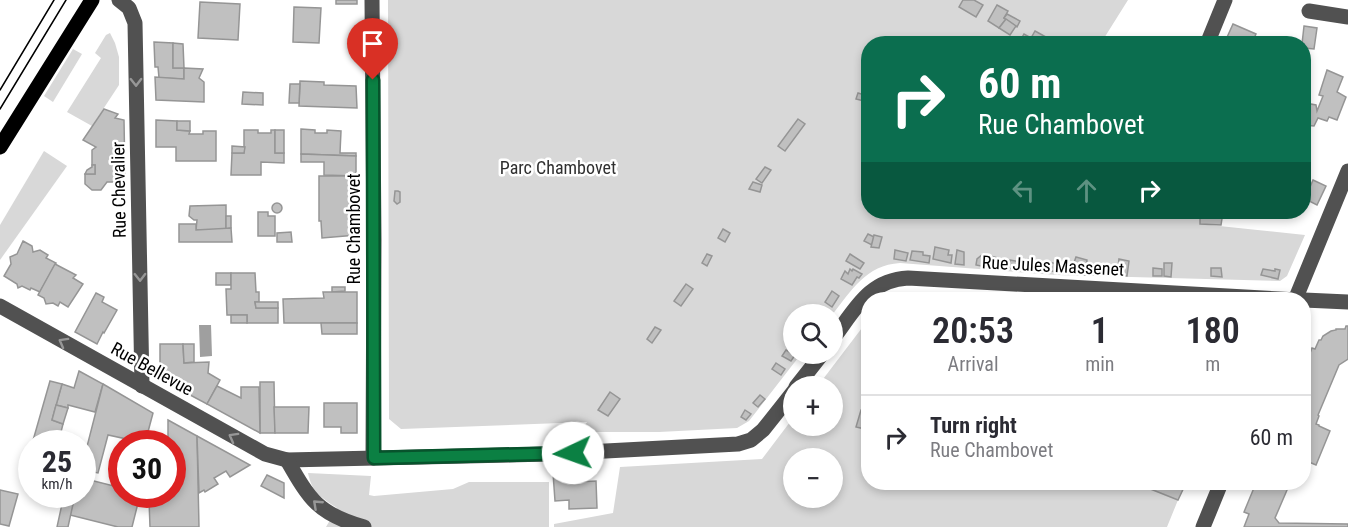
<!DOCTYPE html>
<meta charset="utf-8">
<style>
:root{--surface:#fff;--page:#f2f2f3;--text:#2b2b33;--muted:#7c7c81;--line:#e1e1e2}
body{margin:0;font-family:"Roboto Condensed",sans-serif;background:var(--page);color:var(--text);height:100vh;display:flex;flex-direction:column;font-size:22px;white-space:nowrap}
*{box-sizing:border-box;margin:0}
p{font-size:20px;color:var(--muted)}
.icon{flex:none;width:33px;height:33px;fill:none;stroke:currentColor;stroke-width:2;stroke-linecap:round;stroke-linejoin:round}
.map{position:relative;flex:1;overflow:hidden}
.panel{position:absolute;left:861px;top:292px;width:450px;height:198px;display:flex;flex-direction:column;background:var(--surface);border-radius:24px;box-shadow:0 3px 9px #0003}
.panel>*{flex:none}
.hud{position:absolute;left:861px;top:36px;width:450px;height:183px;border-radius:24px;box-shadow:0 3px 9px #0003;background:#0b6e4f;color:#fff;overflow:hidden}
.buttons{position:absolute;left:783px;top:304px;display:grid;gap:12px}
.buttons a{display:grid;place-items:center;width:60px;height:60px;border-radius:50%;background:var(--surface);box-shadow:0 3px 9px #0003;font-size:30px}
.speed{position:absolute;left:18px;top:430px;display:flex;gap:12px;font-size:30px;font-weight:700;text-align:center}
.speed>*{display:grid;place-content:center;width:78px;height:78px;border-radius:50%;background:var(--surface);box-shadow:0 3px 9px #0003;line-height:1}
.speed small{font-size:15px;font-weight:400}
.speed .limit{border:9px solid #d22;background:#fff;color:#111}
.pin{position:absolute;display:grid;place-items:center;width:51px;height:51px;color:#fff;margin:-62px -26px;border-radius:50% 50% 50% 0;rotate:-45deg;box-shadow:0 0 6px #0007}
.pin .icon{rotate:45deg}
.me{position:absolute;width:66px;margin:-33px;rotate:267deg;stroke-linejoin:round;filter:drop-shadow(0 0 4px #0008)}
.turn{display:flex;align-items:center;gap:21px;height:126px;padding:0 18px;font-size:27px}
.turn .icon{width:78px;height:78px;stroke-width:2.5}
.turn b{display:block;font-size:42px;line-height:51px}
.lanes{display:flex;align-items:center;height:57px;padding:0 18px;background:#0003;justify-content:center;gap:30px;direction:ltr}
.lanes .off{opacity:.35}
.eta{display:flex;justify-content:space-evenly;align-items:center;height:102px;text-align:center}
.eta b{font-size:36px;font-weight:600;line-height:42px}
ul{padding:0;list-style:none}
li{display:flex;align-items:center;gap:18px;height:84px;padding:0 18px;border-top:2px solid var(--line)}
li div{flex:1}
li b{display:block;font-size:22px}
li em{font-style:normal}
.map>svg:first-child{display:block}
.green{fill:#d8d8d8;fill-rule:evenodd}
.water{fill:#9f9f9f}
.building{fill:#c0c0c0;stroke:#959595;stroke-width:1.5}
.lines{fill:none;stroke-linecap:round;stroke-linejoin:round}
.minor{stroke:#515151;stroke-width:15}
.major{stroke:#000;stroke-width:15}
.tram{stroke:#000;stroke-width:1.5}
.oneway{stroke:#979797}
.route-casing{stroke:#07532c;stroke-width:15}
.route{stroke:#0b8043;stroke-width:10}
.labels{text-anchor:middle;stroke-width:5;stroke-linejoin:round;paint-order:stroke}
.park-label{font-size:18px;fill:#2f2f2f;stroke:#fff}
.street-label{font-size:18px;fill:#000;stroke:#fff}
</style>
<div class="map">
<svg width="1348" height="527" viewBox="0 0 1348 527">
<rect width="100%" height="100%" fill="#fff"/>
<g class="green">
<path d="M388,0H1128L1101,43L868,44V212H1200V224L1305,235L1287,276L1280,281L1056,275L900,263C866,265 851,291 832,315H794V354H801L749,421L737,428L659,432H581L587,422L401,429L389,419Z"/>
<polygon points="110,33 115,43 119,57 119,85 92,126 67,112 101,58 95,53 106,35"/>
<polygon points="73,49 82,54 53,102 44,96"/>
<polygon points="44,151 67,166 0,260 0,225"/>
<path d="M868,320V483H1137L1178,500L1167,527H554V524L613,513L620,467L762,459L793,418L794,426H832V387H817ZM794,459H832V498H794Z"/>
<path d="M308,473L371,476L369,495L374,496L453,489L469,482H549V527H326L337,508C321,497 312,493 308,473Z"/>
</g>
<polygon class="water" points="199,325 211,325 212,356 200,357"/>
<g class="building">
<rect x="336" y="0" width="21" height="4"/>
<polygon points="963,0 974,0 983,5 976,17 959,7"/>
<polygon points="200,2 240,4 238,40 198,38"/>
<polygon points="997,5 1008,11 1004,18 1006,19 999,28 988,21"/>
<polygon points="294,7 321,8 319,43 293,42"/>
<polygon points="1007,14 1020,21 1017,27 1004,18"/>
<polygon points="1006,19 1016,26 1010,35 999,28"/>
<polygon points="1233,24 1256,34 1253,41 1259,44 1224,44"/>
<polygon points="1304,26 1317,28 1314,49 1304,48 1304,44 1302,44"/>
<polygon points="1035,31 1046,37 1042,44 1025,44 1020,41 1024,34 1031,38"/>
<polygon points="154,42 173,43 173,68 184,68 184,79 159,78 158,67 155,67"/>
<polygon points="173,43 183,44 184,68 173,68"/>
<polygon points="184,68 203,69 199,78 204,82 204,102 156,100 155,77 184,79"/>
<polygon points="1327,70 1343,77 1337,92 1346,97 1337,120 1329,117 1327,121 1318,118 1314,126 1304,125 1305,103 1316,105 1317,111 1323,96 1319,95"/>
<polygon points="300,81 324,82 324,85 356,86 357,108 299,106"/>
<polygon points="290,84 300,84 299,103 289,103"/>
<polygon points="243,92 263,93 263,105 242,104"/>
<polygon points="858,93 868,96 868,102 856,99"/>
<polygon points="104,109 118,114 115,118 124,120 125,177 118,177 118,182 107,182 101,190 92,190 85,184 85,174 95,174 95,165 92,165 92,150 96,147 83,140"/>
<polygon points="798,119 805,124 785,151 778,146"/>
<polygon points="156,120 177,121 177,130 190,131 189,134 203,134 203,131 216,131 216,161 176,161 176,147 156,147"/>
<polygon points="177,121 190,121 190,131 177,130"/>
<polygon points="301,129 315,130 315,133 327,133 327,130 341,131 340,153 356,153 356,156 301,154"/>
<polygon points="244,130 258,130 258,133 271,133 271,130 275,130 275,153 284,153 284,163 261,162 261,175 231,175 232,153 244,153"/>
<rect x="275" y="130" width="9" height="23"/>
<polygon points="232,146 245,147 244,153 232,153"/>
<polygon points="301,154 356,156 356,176 324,175 324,162 301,162"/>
<polygon points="92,165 95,165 95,174 85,174 87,170 92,167"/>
<polygon points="765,167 771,170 762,183 756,179"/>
<polygon points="319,176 356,176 357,235 322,238 321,221 319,221"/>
<polygon points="1313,180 1326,186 1317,205 1305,199"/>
<polygon points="753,182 762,185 760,192 749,189"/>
<polygon points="395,191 398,191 400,192 400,202 397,204 394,201"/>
<circle cx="277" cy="208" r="5"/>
<polygon points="226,205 226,230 196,230 197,220 194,220 189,216 190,206"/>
<polygon points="258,212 268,212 268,216 275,216 275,236 258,236"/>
<polygon points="1200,212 1223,212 1221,225 1200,224"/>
<polygon points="226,216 231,216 231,228 226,229"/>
<polygon points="179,224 196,224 196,230 231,228 232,242 179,242"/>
<polygon points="723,229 730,233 725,242 718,238"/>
<polygon points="291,232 292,242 277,242 277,233"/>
<polygon points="868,234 874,237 872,245 864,241"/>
<polygon points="874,235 882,237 879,248 871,247"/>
<polygon points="23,241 32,246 33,252 40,250 48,255 46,258 56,263 40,292 31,288 30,290 22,286 18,288 17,284 4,276 11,264 10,257 17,254"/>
<polygon points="935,247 949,250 948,255 952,255 951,263 933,259"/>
<polygon points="895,250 908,253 906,261 894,259"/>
<polygon points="957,250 964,252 964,265 955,264"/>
<polygon points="912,251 923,252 923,255 930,256 929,263 910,260"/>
<polygon points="707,254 712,256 707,266 702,263"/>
<polygon points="850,254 864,263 860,269 846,261"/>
<polygon points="983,254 998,258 996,269 976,265 977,259"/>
<polygon points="1076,257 1087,260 1085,275 1071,271"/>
<polygon points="1028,259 1036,261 1035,268 1027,266"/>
<polygon points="1119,259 1129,261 1127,276 1117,275"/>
<polygon points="1010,260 1020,262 1019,270 1008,268"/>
<polygon points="1048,262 1058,264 1056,272 1047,270"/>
<polygon points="1164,263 1172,263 1171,277 1164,276"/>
<polygon points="55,264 76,275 73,278 83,284 68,307 60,302 58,306 53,303 46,304 44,298 38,295"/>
<polygon points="1153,268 1162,269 1162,276 1153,276"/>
<polygon points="1211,268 1221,268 1222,277 1211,276"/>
<polygon points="850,269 852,271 853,269 862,274 859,278 857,277 852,285 841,279 845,271 848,274"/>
<polygon points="1263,269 1275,271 1275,269 1280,270 1278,279 1261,275"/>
<rect x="216" y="273" width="15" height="12"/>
<polygon points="231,273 255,273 256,292 259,292 259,302 255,302 256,308 278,308 278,323 247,323 247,315 227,315 226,289 231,289"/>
<polygon points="686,284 693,289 681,306 674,301"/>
<polygon points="332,287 345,287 345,291 332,292"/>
<polygon points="832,291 839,296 832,307 825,302"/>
<polygon points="323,292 357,292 357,323 284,323 283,299 324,298"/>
<polygon points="96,293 104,297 102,302 117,310 104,333 103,332 97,344 75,332"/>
<polygon points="255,302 278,302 278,308 256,308"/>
<rect x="231" y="315" width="16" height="8"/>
<polygon points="321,323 357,323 357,334 322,334"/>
<polygon points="1346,326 1348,326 1348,359 1339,365 1318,415 1319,416 1316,424 1319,425 1319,426 1330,431 1316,465 1304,460 1304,369 1312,348 1315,349 1319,340 1321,340 1323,336 1331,331 1336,330 1336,329 1345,329"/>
<polygon points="655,327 661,330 652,343 647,339"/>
<polygon points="160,344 183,344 184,363 209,362 208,373 220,380 207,404 160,379"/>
<polygon points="183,344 194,344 194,362 184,363"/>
<polygon points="786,350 795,355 791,361 782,356"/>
<polygon points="776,363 785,369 781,375 772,369"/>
<polygon points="79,371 103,384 95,412 68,405 68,408 56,405 62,384 74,388"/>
<polygon points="50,381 62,384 52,420 63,424 58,444 32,444"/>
<polygon points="260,382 274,382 275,433 260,433"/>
<polygon points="103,384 153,413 145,443 108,435 98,473 82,470 82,466"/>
<polygon points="217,386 241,398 241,387 259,387 260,433 207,404"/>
<polygon points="610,392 620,399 608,416 598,410"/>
<polygon points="760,395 765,399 758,407 753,403"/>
<polygon points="324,403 357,403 357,433 341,433 341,427 324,427"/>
<polygon points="56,405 68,408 63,424 52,420"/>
<polygon points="274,407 309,407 308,433 275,433"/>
<polygon points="745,410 751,414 746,420 741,417"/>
<polygon points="861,410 868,411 868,417 865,429 856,427"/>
<polygon points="168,420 197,436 199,527 150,527 149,500 169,499 169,495 172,495 172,463 175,463 174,452 172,452 172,444 168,444"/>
<polygon points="197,436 250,465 230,477 226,471 214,478 218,484 205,492 204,490 199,493"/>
<polygon points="553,473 569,473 569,478 576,478 576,482 596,481 597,508 569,509 569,500 555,501"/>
<polygon points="267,475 284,483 284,498 261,486"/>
<polygon points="82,478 122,488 122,495 140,495 132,527 118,527 70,515 75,495 82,495"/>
<polygon points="1150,483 1186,483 1178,500 1148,488"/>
<polygon points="1256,483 1290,483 1275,518 1279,523 1348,524 1348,527 1244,527 1249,514 1244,512"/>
<polygon points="0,490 18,494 9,526 0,524"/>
<polygon points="64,495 75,495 68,527 57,527"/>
</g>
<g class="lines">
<g class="minor">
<polyline points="119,0 129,8 135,23 142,386"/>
<polyline points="372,0 374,239 373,458"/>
<polyline points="1309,11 1348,17"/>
<polyline points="1207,44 1225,0"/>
<polyline points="1295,300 1348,171"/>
<polyline points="1304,300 1348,302"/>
<polyline points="0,306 265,454 287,460 549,454 738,444 751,440 763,430 794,391"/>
<path d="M832,340C855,310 868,280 908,278L1298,300"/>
<polyline points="796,387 822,354"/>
<path d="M287,460C310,500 318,514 364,527"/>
<polyline points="1203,527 1221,483"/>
</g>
<polyline class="major" points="0,147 92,0"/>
<g class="tram">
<polyline points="0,90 54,0"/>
<polyline points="0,109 66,0"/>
</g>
</g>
<defs><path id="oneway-chevron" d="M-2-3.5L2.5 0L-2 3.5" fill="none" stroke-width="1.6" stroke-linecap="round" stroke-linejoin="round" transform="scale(1.5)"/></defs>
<g class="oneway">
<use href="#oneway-chevron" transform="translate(136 82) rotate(89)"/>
<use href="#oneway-chevron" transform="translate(140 277) rotate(89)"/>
<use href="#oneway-chevron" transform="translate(63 342) rotate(-151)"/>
<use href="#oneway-chevron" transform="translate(233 437) rotate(-151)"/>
<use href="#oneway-chevron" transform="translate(317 504) rotate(-137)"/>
</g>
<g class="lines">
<defs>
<polyline id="route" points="373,80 374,458 573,453"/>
</defs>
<use href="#route" class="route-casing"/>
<use href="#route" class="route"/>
</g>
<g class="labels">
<g class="park-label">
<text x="558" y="174">Parc Chambovet</text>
</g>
<g class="street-label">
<text transform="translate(119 190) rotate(-91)" y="6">Rue Chevalier</text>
<text transform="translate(354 229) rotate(-90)" y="6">Rue Chambovet</text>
<text transform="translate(1053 266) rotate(3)" y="6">Rue Jules Massenet</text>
<text transform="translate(152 369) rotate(29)" y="6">Rue Bellevue</text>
</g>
</g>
</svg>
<div class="buttons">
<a><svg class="icon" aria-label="search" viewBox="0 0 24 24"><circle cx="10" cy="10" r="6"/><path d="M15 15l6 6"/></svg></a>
<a>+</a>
<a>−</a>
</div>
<div class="speed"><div>25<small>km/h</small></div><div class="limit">30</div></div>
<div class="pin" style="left:373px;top:80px;background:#d93025"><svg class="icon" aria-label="arrive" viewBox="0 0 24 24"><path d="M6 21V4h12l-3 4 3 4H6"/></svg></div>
<svg class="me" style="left:573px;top:453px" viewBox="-20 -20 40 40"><circle r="19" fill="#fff"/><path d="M0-13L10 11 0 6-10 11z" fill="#0b8043"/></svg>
<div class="hud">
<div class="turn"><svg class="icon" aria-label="right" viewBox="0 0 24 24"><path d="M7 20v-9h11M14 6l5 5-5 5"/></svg><div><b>60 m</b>Rue Chambovet</div></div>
<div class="lanes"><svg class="icon off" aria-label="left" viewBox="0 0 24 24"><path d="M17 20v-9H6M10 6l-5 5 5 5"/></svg><svg class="icon off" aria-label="ahead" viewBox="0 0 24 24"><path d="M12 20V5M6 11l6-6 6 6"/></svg><svg class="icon" aria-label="right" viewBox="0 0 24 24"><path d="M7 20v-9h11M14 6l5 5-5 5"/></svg></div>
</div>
<section class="panel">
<div class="eta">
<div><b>20:53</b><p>Arrival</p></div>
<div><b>1</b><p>min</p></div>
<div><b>180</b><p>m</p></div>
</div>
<ul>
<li><svg class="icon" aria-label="right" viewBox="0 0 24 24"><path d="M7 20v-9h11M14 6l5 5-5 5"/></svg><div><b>Turn right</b><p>Rue Chambovet</p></div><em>60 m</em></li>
</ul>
</section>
</div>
